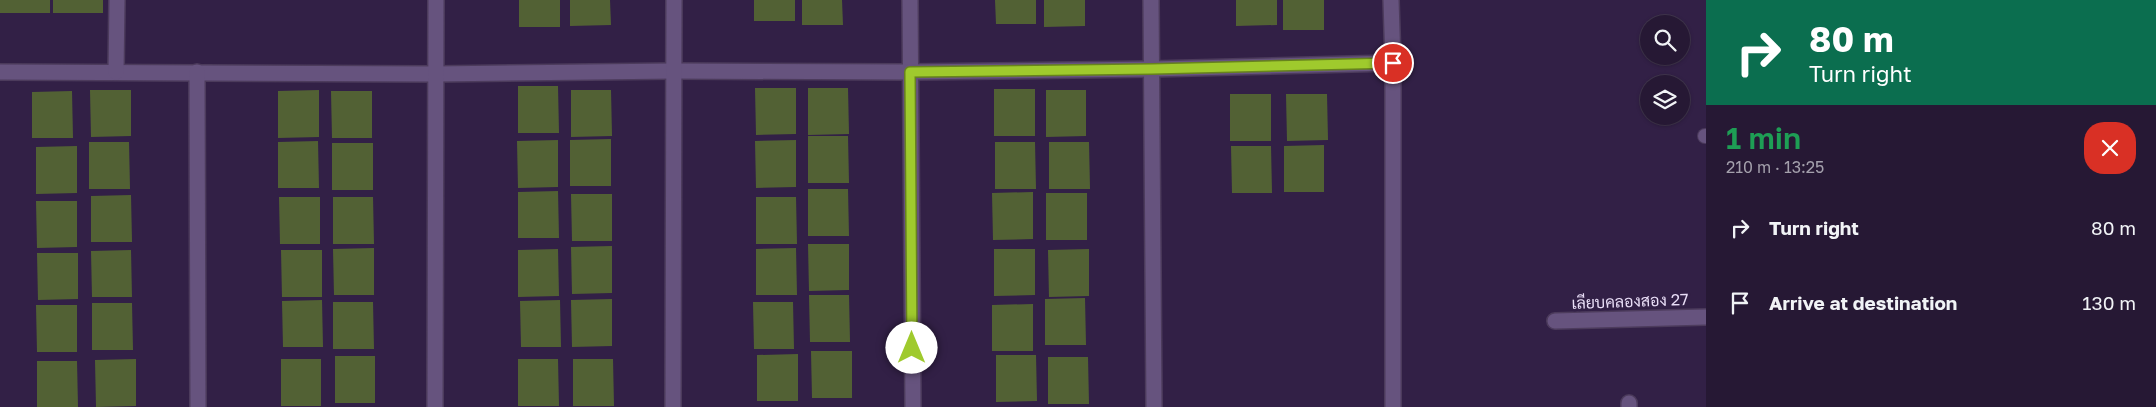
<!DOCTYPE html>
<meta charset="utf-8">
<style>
:root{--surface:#261834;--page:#2e213c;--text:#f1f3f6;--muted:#a4a0ac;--line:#42374f}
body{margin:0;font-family:"Golos Text",Sarabun,sans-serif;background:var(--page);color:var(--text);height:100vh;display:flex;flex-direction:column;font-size:19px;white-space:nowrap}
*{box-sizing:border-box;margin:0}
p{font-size:16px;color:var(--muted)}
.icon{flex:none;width:28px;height:28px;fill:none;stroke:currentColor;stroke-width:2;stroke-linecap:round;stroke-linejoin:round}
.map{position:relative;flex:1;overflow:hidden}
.sheet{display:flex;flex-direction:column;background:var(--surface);width:450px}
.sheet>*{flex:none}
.top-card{background:#0b6e4f;color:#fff;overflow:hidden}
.fabs{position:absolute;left:1640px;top:15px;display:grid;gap:10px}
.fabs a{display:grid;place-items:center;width:50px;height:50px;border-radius:50%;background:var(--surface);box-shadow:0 1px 4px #0004,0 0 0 1px var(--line);font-size:25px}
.pin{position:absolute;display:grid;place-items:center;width:42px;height:42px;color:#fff;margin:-21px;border:2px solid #fff;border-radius:50%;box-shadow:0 1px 5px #0007}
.me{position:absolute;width:55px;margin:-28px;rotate:0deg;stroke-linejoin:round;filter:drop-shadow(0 0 4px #0008)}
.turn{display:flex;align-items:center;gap:18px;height:105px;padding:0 20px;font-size:22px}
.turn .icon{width:65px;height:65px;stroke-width:2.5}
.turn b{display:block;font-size:35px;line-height:42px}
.round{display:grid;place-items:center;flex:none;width:52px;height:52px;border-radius:20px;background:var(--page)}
.summary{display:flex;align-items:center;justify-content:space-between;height:85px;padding:0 20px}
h1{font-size:30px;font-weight:600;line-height:38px;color:#1e9e55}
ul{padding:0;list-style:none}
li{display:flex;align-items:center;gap:15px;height:75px;padding:0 20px}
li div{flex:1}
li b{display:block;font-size:19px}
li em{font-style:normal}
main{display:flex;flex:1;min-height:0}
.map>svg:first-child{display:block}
.building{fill:#526134}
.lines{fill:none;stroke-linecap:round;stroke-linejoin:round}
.lane-casing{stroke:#4c3b5c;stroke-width:16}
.street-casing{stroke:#4c3b5c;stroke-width:18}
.lane{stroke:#66537e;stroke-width:14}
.street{stroke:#66537e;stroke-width:15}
.route-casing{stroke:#67831d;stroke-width:12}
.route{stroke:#9fca2d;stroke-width:9}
.labels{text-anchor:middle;stroke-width:5;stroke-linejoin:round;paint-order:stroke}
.street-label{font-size:16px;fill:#e9def7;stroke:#322046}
</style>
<main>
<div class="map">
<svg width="1706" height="407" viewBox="0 0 1706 407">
<rect width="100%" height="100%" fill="#322046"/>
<g class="building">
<rect x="0" y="0" width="50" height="13"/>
<rect x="53" y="0" width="50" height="13"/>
<rect x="519" y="0" width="41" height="27"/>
<polygon points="570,0 610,0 611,25 570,26"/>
<rect x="754" y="0" width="41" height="21"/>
<polygon points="802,0 842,0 843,25 802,25"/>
<polygon points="995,0 1036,0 1036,24 996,24"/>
<polygon points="1044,0 1085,0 1085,26 1044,27"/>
<polygon points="1236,0 1277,0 1277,25 1236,26"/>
<rect x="1283" y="0" width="41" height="30"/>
<polygon points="518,86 558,86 559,133 518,133"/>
<polygon points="755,88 796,88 796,134 756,135"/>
<polygon points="808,88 848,88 849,134 808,135"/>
<rect x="994" y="89" width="41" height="47"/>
<polygon points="90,90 131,90 131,136 91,137"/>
<polygon points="319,90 319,137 278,138 278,91"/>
<polygon points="571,90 611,90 612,136 571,137"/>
<polygon points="1046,90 1086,90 1086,136 1046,137"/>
<polygon points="72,91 73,138 32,138 32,92"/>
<polygon points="331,91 372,91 372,138 332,138"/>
<rect x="1230" y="94" width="41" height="47"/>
<polygon points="1286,94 1327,94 1328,140 1287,141"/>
<polygon points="808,136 848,136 849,183 808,183"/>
<polygon points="611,139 611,186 570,186 570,140"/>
<polygon points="558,140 558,187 518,188 517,141"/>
<polygon points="796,140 796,187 756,188 755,141"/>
<polygon points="318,141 319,188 278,188 278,142"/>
<polygon points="89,142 129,142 130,189 89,189"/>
<polygon points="995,142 1035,142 1036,189 995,189"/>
<polygon points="1049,142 1089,142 1090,189 1049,189"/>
<rect x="332" y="143" width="41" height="47"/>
<polygon points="1324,145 1324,192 1284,192 1284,146"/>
<polygon points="77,146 77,193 36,194 36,147"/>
<polygon points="1231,146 1271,146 1272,193 1232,193"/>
<polygon points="808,189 848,189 849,236 808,236"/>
<polygon points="558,191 559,238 518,238 518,192"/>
<polygon points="1033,192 1033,239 993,240 992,193"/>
<rect x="1046" y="193" width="41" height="47"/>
<polygon points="571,194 612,194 612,241 572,241"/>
<polygon points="131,195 132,242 91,242 91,196"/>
<polygon points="279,197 320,197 320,244 280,244"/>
<polygon points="333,197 373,197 374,244 333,244"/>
<polygon points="756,197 796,197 797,244 756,244"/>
<polygon points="36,201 77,201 77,247 37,248"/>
<polygon points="808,244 849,244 849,290 809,291"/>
<polygon points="612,246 612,293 572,294 571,247"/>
<polygon points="374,248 374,295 334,295 333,249"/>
<polygon points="796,248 797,295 756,295 756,249"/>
<polygon points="558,249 559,296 518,297 518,250"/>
<polygon points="994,249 1035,249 1035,295 994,296"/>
<polygon points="1089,249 1089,296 1049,297 1048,250"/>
<polygon points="131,250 132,297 92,297 91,251"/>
<polygon points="281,250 322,250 322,297 282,297"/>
<polygon points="37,253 78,253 78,299 38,300"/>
<polygon points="809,295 849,295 850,342 810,342"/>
<polygon points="1085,298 1086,345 1045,345 1045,299"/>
<polygon points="612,299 612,346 572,347 571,300"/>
<polygon points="322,300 323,347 283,347 282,301"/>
<polygon points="560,300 561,347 521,347 520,301"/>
<polygon points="333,302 373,302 374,349 333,349"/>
<polygon points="753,302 793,302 794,349 754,349"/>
<polygon points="92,303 132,303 133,350 92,350"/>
<polygon points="1033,304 1033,351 992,351 992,305"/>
<polygon points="36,305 77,305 77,352 37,352"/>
<polygon points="811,351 852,351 852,398 812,398"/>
<polygon points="798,354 798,401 757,401 757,355"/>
<polygon points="996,355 1036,355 1037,401 996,402"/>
<rect x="335" y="356" width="40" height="47"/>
<polygon points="1048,357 1088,357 1089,404 1048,404"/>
<polygon points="136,359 136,406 96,407 95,360"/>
<rect x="281" y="359" width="40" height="47"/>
<polygon points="518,359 558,359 559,406 518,406"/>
<polygon points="573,359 613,359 614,406 573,406"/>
<polygon points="37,361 77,361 78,407 37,407"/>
</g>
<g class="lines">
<defs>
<polyline id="lane" points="1705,136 1706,136"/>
<g id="street">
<polyline points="910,0 913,407"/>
<polyline points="1151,0 1154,407"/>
<polyline points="1391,0 1393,63 1393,407"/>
<polyline points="0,72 436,74 673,71 910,72 1152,69 1393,63"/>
<polyline points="116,72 117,0"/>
<polyline points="197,72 198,407"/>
<polyline points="1555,321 1706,317"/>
<polyline points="1629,403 1629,407"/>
<polyline points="435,407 436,0"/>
<polyline points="673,407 674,0"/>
</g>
</defs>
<use href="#lane" class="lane-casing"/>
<use href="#street" class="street-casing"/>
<use href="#lane" class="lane"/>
<use href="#street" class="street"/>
</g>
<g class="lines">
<defs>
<polyline id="route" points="912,348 910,72 1152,69 1393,63"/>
</defs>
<use href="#route" class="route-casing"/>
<use href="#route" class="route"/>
</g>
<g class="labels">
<g class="street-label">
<text transform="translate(1630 301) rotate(-2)" y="6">เลียบคลองสอง 27</text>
</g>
</g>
</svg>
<div class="fabs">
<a><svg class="icon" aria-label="search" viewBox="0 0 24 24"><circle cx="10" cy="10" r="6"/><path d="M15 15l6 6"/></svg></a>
<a><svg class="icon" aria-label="layers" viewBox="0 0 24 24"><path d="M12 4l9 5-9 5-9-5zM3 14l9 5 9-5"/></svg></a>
</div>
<div class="pin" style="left:1393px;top:63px;background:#d93025"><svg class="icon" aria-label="arrive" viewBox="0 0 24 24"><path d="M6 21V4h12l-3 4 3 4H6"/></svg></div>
<svg class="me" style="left:912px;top:348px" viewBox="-20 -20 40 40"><circle r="19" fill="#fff"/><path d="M0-13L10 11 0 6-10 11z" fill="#9fca2d"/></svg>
</div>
<section class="sheet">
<div class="top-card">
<div class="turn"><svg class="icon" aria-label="right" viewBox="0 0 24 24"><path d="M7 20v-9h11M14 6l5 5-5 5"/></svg><div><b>80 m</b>Turn right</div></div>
</div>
<div class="summary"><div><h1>1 min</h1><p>210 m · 13:25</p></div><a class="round" style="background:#d93025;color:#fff"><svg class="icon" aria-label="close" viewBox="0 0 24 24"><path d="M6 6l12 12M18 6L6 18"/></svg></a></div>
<ul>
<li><svg class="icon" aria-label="right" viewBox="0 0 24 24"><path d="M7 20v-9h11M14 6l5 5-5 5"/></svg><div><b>Turn right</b></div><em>80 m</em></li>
<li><svg class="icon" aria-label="arrive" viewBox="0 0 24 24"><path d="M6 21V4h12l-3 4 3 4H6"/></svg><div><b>Arrive at destination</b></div><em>130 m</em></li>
</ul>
</section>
</main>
